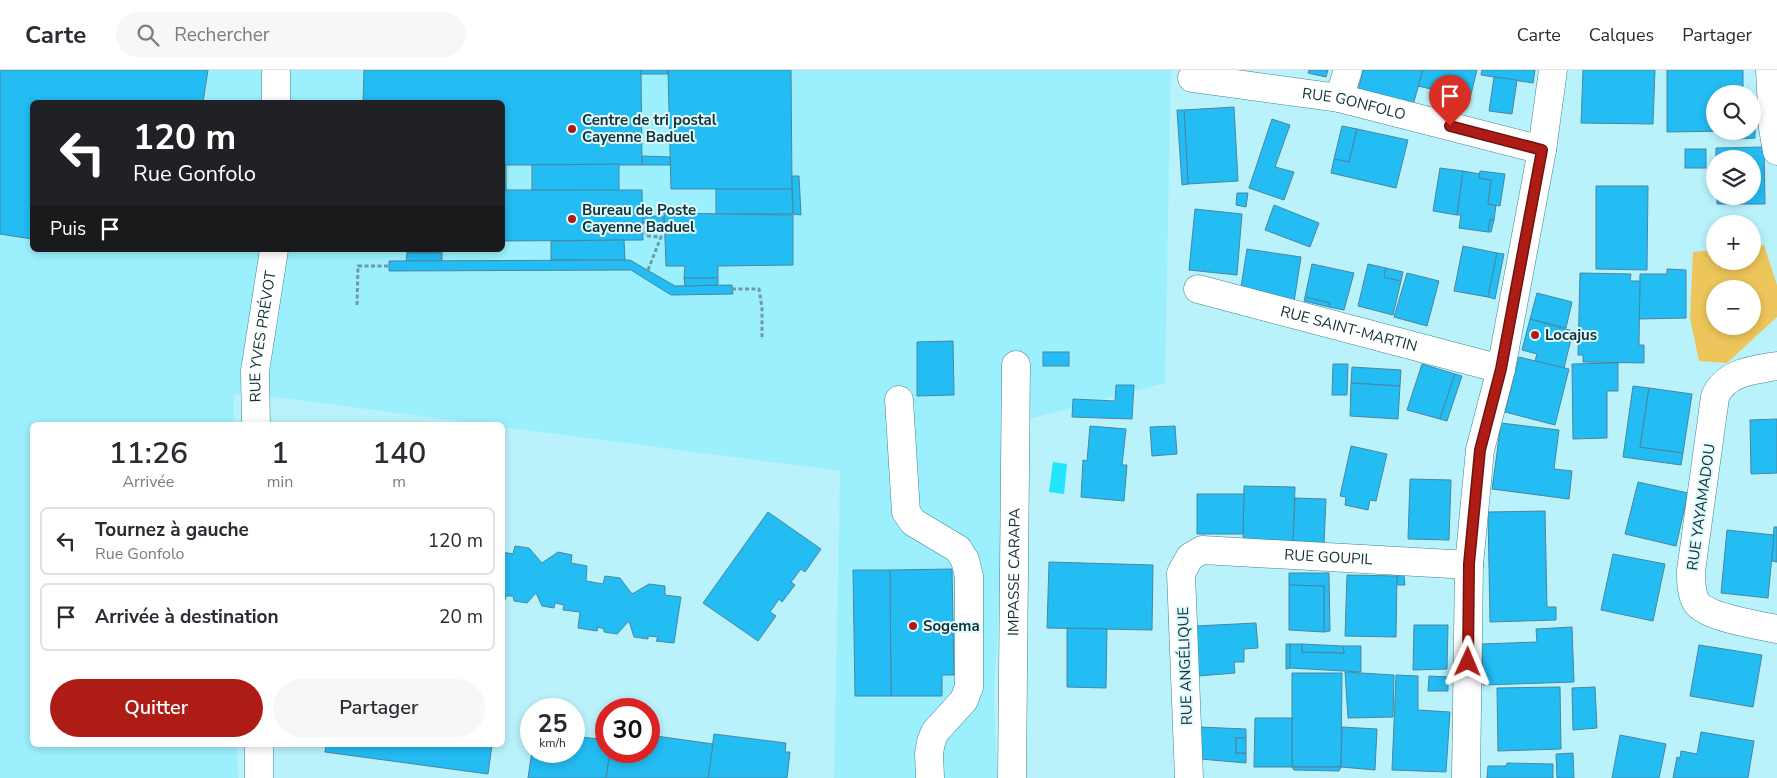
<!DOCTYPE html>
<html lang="fr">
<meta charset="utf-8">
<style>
:root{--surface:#fff;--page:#f7f7f7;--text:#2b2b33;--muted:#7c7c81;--line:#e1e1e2;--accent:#ad1d15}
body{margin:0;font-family:"Nunito Sans",sans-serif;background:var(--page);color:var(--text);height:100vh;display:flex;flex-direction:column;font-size:19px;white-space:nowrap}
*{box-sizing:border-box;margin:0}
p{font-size:16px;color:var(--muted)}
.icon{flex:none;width:28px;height:28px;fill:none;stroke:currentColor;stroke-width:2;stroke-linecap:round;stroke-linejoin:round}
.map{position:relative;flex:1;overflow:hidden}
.side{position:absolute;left:30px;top:352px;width:475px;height:325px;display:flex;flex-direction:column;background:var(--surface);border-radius:8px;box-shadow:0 2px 8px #0003}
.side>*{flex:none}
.hud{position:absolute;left:30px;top:30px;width:475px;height:152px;border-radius:8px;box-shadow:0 2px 8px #0003;background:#202124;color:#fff;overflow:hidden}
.buttons{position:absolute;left:1706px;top:15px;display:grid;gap:10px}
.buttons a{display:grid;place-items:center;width:55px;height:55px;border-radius:50%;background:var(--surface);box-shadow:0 2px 8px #0003;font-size:25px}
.speed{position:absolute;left:520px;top:628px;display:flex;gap:10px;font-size:25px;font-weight:700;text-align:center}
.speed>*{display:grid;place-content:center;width:65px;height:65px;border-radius:50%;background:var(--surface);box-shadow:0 2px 8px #0003;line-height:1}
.speed small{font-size:12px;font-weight:400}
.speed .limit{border:8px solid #d22;background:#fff;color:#111}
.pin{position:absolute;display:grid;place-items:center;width:42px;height:42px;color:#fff;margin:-51px -21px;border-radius:50% 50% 50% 0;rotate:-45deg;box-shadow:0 0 5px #0007}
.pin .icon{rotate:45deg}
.me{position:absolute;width:55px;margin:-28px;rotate:1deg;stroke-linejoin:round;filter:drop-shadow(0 0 4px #0008)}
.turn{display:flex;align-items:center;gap:18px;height:105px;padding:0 20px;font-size:22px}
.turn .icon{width:65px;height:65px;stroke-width:2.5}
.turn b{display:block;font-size:35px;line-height:42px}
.then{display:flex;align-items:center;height:48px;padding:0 20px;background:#0003;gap:10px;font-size:19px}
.eta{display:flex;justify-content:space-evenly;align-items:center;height:85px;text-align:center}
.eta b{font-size:30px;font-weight:600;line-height:35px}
.action{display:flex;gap:10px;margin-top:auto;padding:10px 20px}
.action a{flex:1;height:58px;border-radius:30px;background:var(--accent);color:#fff;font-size:20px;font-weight:600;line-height:58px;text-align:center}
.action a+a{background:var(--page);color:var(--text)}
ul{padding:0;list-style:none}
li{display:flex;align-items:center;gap:15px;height:68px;margin:0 10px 8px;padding:0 10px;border:2px solid var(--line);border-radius:8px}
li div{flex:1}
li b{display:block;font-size:19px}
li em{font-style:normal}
header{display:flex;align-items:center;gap:30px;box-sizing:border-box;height:70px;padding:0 25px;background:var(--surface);border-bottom:1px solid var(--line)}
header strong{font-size:24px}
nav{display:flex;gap:28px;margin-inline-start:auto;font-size:18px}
.search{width:350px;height:45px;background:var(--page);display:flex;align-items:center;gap:12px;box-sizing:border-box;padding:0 18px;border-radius:28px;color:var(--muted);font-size:19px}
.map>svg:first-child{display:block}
.built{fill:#9cf0fe;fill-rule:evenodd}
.green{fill:#edc55a;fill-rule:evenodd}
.water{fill:#24e3fc}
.building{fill:#23bcf3;stroke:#4b86a0}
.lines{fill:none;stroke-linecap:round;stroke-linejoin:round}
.minor-casing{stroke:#3d8591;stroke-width:29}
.path{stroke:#6e9aa1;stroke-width:3;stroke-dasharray:4 2.5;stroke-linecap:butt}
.minor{stroke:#fff;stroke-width:28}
.route-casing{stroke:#70130e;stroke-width:12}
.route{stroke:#ad1d15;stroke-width:9}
.poi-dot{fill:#ad1d15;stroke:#defaff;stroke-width:2}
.labels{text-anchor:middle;stroke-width:4;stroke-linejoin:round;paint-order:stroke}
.street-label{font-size:15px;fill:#143237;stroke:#defaff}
.poi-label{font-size:15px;font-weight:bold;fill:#143237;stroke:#defaff;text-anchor:start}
</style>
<header>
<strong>Carte</strong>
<div class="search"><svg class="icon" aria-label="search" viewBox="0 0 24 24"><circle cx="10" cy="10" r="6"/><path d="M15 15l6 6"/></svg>Rechercher</div>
<nav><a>Carte</a><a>Calques</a><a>Partager</a></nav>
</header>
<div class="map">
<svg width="1777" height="708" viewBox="0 0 1777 708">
<rect width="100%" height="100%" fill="#baf2fc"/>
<path class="built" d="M0,0H1171L1165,313L1010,354L994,625L997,708H834L840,401L503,357L502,355H489L290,329L234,324V355H32V675H237L238,708H0ZM32,32H502V180H32Z"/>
<path class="green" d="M1764,175L1777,215V247L1727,293L1699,291L1690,248L1693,182L1715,180V191H1752L1753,176ZM1715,219H1752V256H1715Z"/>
<polygon class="water" points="1053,392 1067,394 1064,424 1049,422"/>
<g class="building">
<polygon points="0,0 208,0 203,32 32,32 32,169 0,164"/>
<polygon points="364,0 641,0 642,95 502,95 502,32 363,32"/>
<rect x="641" y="0" width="27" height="4"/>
<polygon points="668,0 791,0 792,119 671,119"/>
<polygon points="1309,0 1328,0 1326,7 1308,3"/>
<polygon points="1363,0 1423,0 1413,35 1358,21"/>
<polygon points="1423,0 1477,0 1470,28 1418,16"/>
<polygon points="1482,0 1535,0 1533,13 1481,5"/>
<polygon points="1583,0 1655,0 1653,54 1581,53"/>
<polygon points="1667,0 1743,0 1743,24 1715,24 1715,61 1752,61 1752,51 1755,51 1755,68 1735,69 1735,61 1667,62"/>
<polygon points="1494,7 1517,10 1512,44 1489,41"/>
<polygon points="1234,37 1238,111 1188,114 1184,40"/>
<polygon points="1177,40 1184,40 1188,114 1182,115"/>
<polygon points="1272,49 1290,55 1275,97 1294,102 1284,130 1249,118"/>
<polygon points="1342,56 1357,59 1349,92 1334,89"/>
<polygon points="1357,59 1408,70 1396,118 1331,103 1334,89 1349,92"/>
<polygon points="1764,77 1765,134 1717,134 1717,126 1752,126 1752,89 1716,89 1716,78"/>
<rect x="1685" y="79" width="21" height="19"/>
<polygon points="642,86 670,87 670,95 642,95"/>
<polygon points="619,94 619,121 532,120 532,95"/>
<rect x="502" y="95" width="4" height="25"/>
<polygon points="1440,98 1463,101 1457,145 1433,141"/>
<polygon points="1463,101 1480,104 1479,108 1491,110 1488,134 1496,135 1494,150 1490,150 1488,162 1459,158 1461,145 1457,145"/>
<polygon points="1480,101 1505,104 1500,136 1488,134 1491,110 1479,108"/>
<polygon points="792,106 799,106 801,145 793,144"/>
<polygon points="1596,116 1648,116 1647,200 1596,199"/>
<polygon points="716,119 792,119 793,144 716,144"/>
<polygon points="502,120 642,120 643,170 502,171"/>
<polygon points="1237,123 1248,123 1246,137 1236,135"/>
<polygon points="1274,135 1319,153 1310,177 1265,160"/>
<polygon points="1195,139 1242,144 1237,205 1189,200"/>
<polygon points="664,143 793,145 793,195 718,196 718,208 684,208 685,196 666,196"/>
<polygon points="643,146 663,146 664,153 642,153"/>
<polygon points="1490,150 1494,150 1491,162 1488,162"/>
<polygon points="624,170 625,190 551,190 551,171"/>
<polygon points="1463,176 1497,183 1488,227 1454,221"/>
<polygon points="1247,179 1301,187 1294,232 1240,223"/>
<rect x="407" y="180" width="35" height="3"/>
<polygon points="407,183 442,183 442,191 406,191"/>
<polygon points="1497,183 1504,184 1495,229 1488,227"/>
<polygon points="630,190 675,216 732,215 733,224 671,225 631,200 389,201 389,191"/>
<polygon points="1312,194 1354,203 1344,240 1329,237 1330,233 1305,227"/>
<polygon points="1368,194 1386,198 1384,207 1401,211 1393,245 1358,236"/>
<polygon points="1386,198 1403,202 1401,211 1384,207"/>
<polygon points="1667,199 1686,200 1686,248 1639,249 1640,204 1667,204"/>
<polygon points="1407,203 1439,211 1427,256 1394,247"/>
<polygon points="1580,203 1631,204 1630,211 1640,211 1639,275 1644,275 1644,293 1583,292 1583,285 1578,285"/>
<polygon points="684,208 718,208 718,215 685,216"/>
<polygon points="1537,223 1572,232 1566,258 1530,249"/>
<polygon points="1305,227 1330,233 1329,237 1304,231"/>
<polygon points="1530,249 1573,261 1564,298 1535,291 1537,284 1522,280"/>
<polygon points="953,271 954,325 917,326 917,272"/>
<rect x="1043" y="282" width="26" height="14"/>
<polygon points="1519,287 1569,299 1555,355 1505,342"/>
<polygon points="1618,293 1618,321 1607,321 1607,368 1573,369 1572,294"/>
<polygon points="1333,294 1348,294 1347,325 1332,325"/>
<polygon points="1422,294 1455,304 1440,349 1407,340"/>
<polygon points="1352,297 1401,300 1400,316 1351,313"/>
<polygon points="1455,304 1462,306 1447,351 1440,349"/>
<polygon points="1351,313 1400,316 1398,349 1350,346"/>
<polygon points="1116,315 1134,315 1132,349 1072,347 1073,329 1115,331"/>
<polygon points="1633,316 1649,318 1640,377 1683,383 1681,395 1623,387"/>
<polygon points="1649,318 1692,324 1683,383 1640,377"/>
<polygon points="1777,349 1777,403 1751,404 1750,350"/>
<polygon points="1501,353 1559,360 1554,399 1572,401 1569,429 1492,419"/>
<polygon points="1090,356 1126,359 1122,395 1127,395 1124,431 1081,427 1083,390 1087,391"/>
<polygon points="1175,356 1177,384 1152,386 1150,357"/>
<polygon points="1351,376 1387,384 1376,431 1370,430 1368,440 1345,435 1346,427 1340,426"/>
<polygon points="1410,409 1451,410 1449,470 1408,469"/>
<polygon points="1638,412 1688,423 1676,476 1625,464"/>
<polygon points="1244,416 1295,417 1293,474 1243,473"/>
<polygon points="1197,424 1244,424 1243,464 1197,464"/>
<polygon points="1295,428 1326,429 1324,475 1293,474"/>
<polygon points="1545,441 1547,537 1556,537 1556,550 1490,552 1488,442"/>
<polygon points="768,442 821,479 805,502 801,499 791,512 795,515 782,532 779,529 770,542 776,546 758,571 703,533"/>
<polygon points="1774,457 1777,457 1777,492 1772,491"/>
<polygon points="1727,460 1774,465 1768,528 1721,523"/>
<polygon points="515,476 529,478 542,493 558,482 572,485 571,493 587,496 586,511 603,514 605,506 620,508 632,524 649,514 665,516 665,525 681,527 674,573 656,571 658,567 648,566 648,569 634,567 629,551 617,564 604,562 604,559 598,557 597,561 578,558 580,542 563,540 564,535 555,533 554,538 542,536 536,523 527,533 514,531 513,526 506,526 505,530 502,529 502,482 513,484"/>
<polygon points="1613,484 1665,494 1653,551 1601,540"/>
<polygon points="1049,492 1153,495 1152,560 1047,558"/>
<polygon points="952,499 954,605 942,605 942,626 891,626 890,500"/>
<polygon points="853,500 890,500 891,626 855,626"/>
<polygon points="1289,503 1329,503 1330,561 1324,562 1324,516 1289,515"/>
<polygon points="1398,504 1404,505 1405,515 1397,515"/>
<polygon points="1347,505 1397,506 1396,567 1345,566"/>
<polygon points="1289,515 1324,516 1324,562 1289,560"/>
<polygon points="1256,553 1258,578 1244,579 1244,592 1234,592 1235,603 1198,606 1196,556"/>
<polygon points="1414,555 1448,555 1447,599 1413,600"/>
<polygon points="1572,557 1574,612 1483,615 1482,574 1537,572 1536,559"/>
<polygon points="1067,558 1107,559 1106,618 1067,617"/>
<polygon points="1286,574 1290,574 1290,598 1286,599"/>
<polygon points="1290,574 1302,574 1302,582 1344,583 1343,576 1361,576 1361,602 1290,598"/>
<polygon points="1302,574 1343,576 1344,583 1302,582"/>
<polygon points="1699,575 1762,585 1753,637 1690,626"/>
<polygon points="1345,602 1394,605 1393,647 1348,648"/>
<polygon points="1292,603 1342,603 1341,697 1292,697"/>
<polygon points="1396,605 1418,606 1418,640 1450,642 1446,702 1392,700"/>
<polygon points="1429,606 1448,607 1448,621 1428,621"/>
<polygon points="1560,617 1561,679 1498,681 1497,618"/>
<polygon points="1595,617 1597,658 1573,660 1572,618"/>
<polygon points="1255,648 1292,648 1292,697 1254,697"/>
<polygon points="1199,657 1246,659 1246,668 1236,668 1236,683 1246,683 1246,693 1200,689"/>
<polygon points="1342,657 1377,659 1375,700 1341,697"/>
<polygon points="1701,662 1754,671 1748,708 1673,708 1677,687 1680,688 1681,681 1697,684"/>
<polygon points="714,664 786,673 785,682 790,682 787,708 708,708"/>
<polygon points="649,665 713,674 708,708 606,708 610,681 649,681"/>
<polygon points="1620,665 1666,674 1659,708 1612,708"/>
<polygon points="574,666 606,670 606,681 610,681 606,708 528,708 532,681 574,681"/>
<rect x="1236" y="668" width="10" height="15"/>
<polygon points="326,675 492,675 488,704 325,682"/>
<polygon points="1573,683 1574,708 1557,708 1556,684"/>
<polygon points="1507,693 1553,694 1553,708 1487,708 1488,696 1506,696"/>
<polygon points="1292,697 1341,697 1339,701 1294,700"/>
</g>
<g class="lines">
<defs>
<g id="minor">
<polyline points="1770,0 1773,58 1777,81"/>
<path id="s1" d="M1192,8L1339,28L1542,80"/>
<polyline points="1339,28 1348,0"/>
<polyline points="276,32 276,0"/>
<path id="s2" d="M1198,219L1501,299"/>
<path d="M1777,296C1754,300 1725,302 1715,327L1691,501C1691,511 1691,523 1696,532C1707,548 1758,555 1777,559"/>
<polyline points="899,330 906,442 913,452 958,479 965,490 969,506 969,617 964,630 935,662 931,672 929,683 930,708"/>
<path id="s3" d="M256,355L255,301L274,180"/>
<polyline points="259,675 259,708"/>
<path id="s4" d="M1012,708L1016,295"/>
<path id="s5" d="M1189,708L1181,503L1190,487L1202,480L1469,495"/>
<polyline points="1466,708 1469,495 1480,380 1501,299 1542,80 1553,0"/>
</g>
</defs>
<use href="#minor" class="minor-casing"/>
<g class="path">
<polyline points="648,200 661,167 646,166 646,158 661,158"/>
<polyline points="732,219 759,219 762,238 762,270"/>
<polyline points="357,235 358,196 389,196"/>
</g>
<use href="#minor" class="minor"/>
</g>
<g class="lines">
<defs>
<polyline id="route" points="1450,56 1542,80 1501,299 1480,380 1469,494 1468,592"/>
</defs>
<use href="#route" class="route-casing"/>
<use href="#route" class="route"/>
</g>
<g class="poi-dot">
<circle cx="572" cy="59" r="5"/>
<circle cx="572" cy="149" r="5"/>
<circle cx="1535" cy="265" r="5"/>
<circle cx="913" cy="556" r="5"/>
</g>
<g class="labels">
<g class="street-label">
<text dy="5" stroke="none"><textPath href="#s1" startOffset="164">RUE GONFOLO</textPath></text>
<text dy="5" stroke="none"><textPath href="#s2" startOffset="156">RUE SAINT-MARTIN</textPath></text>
<text dy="5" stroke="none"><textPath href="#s3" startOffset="89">RUE YVES PRÉVOT</textPath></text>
<text transform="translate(1701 437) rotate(-82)" y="5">RUE YAYAMADOU</text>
<text dy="5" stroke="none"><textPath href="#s5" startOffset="364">RUE GOUPIL</textPath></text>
<text dy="5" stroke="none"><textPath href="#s4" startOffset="206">IMPASSE CARAPA</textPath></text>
<text transform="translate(1185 596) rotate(-92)" y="5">RUE ANGÉLIQUE</text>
</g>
<g class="poi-label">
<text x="582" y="55">Centre de tri postal<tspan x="582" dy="17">Cayenne Baduel</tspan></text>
<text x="582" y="145">Bureau de Poste<tspan x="582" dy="17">Cayenne Baduel</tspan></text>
<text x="1545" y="270">Locajus</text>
<text x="923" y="561">Sogema</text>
</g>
</g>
</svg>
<div class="buttons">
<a><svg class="icon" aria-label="search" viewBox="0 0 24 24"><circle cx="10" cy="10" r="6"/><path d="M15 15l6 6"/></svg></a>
<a><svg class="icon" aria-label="layers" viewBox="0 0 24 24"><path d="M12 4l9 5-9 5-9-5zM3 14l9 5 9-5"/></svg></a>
<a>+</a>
<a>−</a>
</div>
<div class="speed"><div>25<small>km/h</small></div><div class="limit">30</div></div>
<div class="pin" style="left:1450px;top:56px;background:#d93025"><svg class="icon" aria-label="arrive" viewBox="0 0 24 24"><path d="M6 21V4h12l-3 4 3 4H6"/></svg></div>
<svg class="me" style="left:1468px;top:592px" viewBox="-20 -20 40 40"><path d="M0-17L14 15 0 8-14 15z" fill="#ad1d15" stroke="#fff" stroke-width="4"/></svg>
<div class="hud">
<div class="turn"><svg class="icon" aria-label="left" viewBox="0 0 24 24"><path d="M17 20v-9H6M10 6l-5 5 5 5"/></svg><div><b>120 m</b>Rue Gonfolo</div></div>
<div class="then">Puis<svg class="icon" aria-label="arrive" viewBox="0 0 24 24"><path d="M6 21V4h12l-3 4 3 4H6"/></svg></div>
</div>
<section class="side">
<div class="eta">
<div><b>11:26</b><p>Arrivée</p></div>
<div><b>1</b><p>min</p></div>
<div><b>140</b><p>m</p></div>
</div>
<ul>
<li><svg class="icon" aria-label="left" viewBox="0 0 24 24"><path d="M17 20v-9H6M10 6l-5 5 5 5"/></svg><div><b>Tournez à gauche</b><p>Rue Gonfolo</p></div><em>120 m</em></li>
<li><svg class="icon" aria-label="arrive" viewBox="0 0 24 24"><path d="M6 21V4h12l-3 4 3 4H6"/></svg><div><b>Arrivée à destination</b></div><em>20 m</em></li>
</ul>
<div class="action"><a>Quitter</a><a>Partager</a></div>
</section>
</div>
